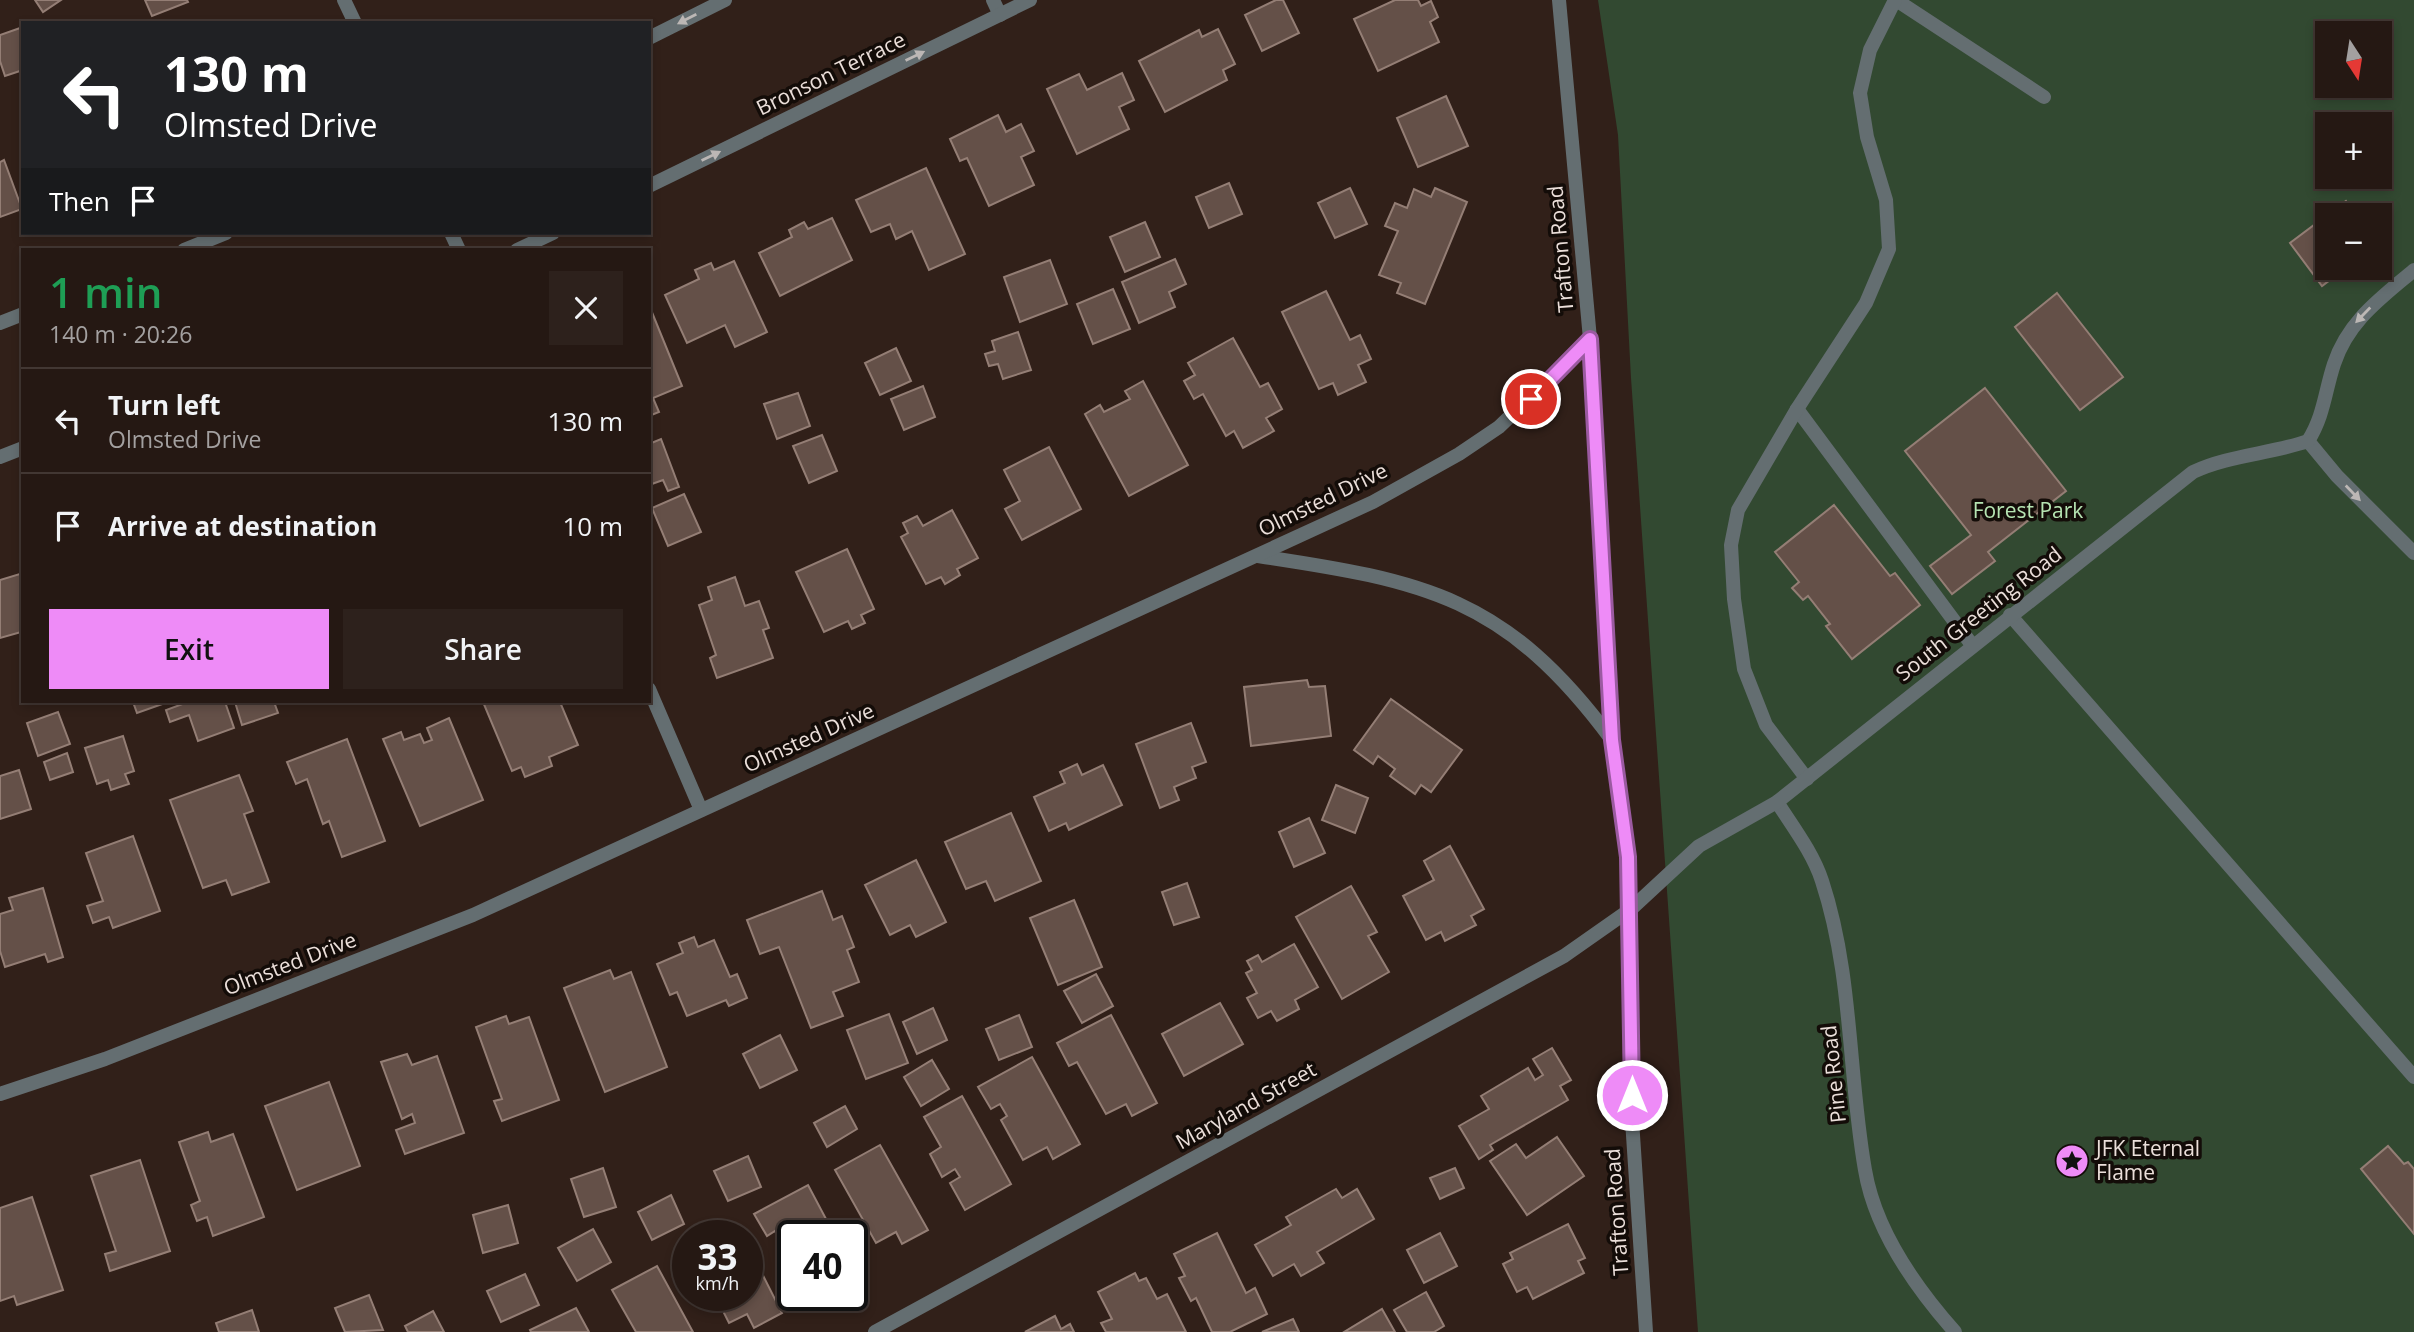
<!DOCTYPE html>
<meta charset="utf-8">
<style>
:root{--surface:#251813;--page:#2d211c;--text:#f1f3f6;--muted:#a3a0a0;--line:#423733;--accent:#ee8bf7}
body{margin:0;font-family:"Open Sans",sans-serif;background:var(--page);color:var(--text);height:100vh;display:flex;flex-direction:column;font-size:26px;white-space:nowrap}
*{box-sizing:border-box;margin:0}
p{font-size:23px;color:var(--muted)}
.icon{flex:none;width:38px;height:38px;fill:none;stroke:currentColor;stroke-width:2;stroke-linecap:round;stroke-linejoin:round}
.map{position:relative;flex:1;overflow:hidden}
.sheet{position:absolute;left:21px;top:248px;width:630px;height:455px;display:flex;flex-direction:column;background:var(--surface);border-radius:0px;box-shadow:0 4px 10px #0003,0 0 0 2px var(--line)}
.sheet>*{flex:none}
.hud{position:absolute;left:21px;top:21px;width:630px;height:214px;border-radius:0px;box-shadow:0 4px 10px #0003,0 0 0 2px var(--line);background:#202124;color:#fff;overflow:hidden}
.needle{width:46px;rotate:168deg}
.fabs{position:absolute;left:2315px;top:21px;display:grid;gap:14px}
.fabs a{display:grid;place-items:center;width:77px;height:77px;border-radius:0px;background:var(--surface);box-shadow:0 4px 10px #0003,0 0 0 2px var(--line);font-size:35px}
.speed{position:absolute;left:672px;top:1220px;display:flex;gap:14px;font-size:35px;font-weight:700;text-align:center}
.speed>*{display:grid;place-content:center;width:91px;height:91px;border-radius:50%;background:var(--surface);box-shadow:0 4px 10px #0003,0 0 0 2px var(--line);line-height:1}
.speed small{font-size:18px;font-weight:400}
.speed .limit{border:4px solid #111;border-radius:10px;background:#fff;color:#111}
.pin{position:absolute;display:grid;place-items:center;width:60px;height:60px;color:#fff;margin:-30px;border:4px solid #fff;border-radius:50%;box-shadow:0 2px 7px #0007}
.me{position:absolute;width:77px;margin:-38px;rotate:0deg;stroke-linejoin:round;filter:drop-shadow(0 0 5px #0008)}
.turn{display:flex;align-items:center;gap:24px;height:147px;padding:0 28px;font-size:32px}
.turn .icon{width:91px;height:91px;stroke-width:2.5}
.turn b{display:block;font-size:49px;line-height:60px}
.then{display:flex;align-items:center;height:66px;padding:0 28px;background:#0003;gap:14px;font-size:26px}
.round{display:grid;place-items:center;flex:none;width:74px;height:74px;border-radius:0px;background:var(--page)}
.head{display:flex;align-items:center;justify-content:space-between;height:119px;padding:0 28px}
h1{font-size:42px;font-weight:600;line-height:52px;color:#1e9e55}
.action{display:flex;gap:14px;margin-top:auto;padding:14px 28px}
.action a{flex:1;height:80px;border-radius:0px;background:var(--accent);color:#111;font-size:28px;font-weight:600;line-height:80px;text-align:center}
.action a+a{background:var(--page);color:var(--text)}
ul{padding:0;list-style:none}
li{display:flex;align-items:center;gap:21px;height:105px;padding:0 28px;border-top:2px solid var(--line)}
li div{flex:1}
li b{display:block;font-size:26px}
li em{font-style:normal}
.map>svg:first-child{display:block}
.green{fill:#324931;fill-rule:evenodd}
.building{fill:#645048;stroke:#947e75;stroke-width:2}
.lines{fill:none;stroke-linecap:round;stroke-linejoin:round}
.service{stroke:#646e71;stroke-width:14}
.minor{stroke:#646e71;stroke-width:14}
.tertiary{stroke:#646e71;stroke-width:14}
.oneway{fill:#bcb7b5}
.route-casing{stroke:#9b5aa1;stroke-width:18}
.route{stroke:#ee8bf7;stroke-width:12}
.labels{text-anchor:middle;stroke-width:7;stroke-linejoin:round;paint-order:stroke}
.street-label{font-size:21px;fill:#ebdfda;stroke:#130c08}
.park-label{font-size:21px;fill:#b6e4b2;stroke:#130c08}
.poi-label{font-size:21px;fill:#ebdfda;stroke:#130c08;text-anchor:start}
</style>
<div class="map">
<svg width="2414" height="1332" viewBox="0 0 2414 1332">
<rect width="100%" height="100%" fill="#312019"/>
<path class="green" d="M1598,0H2414V1332H1698L1631,378L1618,135ZM2328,33H2380V86H2328ZM2328,124H2380V177H2328ZM2328,215H2380V268H2328Z"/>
<g class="building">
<polygon points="35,0 61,0 43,12"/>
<polygon points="145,0 187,0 188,2 152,16"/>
<polygon points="1276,0 1283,0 1299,33 1262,51 1245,15"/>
<polygon points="1395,0 1418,0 1421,6 1431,1 1438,17 1430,22 1439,42 1378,71 1354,19"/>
<polygon points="23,27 23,70 5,76 0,61 0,35"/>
<polygon points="1218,29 1235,64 1223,70 1227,80 1165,112 1139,61 1199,30 1202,37"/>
<polygon points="1122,73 1134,100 1119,107 1129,129 1077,154 1047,89 1079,74 1087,90"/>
<polygon points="1446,96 1468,146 1418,167 1397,118"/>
<polygon points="998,115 1006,132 1021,124 1034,151 1021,157 1034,185 989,206 967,158 960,161 950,139"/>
<polygon points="4,160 22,209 0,217 0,162"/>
<polygon points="926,168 965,254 929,270 912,231 896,239 890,224 871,232 856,200"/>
<polygon points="1229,183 1242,214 1209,228 1196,197"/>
<polygon points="1350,188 1367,224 1335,238 1318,203"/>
<polygon points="1435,188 1467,202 1425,304 1397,293 1401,283 1379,275 1398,231 1385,226 1395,203 1407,208 1414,189 1431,197"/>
<polygon points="2346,201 2357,215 2328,215 2328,268 2346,268 2322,286 2290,243"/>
<polygon points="832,218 852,260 780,296 759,253 792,237 789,230 804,222 808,229"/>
<polygon points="1145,222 1160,257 1125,272 1110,237"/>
<polygon points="1175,259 1186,284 1169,292 1175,307 1139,323 1122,282"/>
<polygon points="1050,260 1067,304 1020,322 1004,277"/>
<polygon points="734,261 767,332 735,347 725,325 687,343 665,295 699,279 695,270 711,263 714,270"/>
<polygon points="1113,289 1130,329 1093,344 1077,304"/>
<polygon points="1326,291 1350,340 1360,335 1371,359 1358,365 1366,382 1338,395 1333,383 1319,389 1282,312"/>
<polygon points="2057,293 2123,377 2080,410 2015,327"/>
<polygon points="649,305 682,386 653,398 659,412 649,416"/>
<polygon points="1018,332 1031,370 1003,379 998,364 989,366 985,354 995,351 992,341"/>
<polygon points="1233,338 1260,387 1268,383 1282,409 1266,418 1274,431 1243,448 1234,431 1226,436 1203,394 1194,399 1184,381 1195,375 1188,363"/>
<polygon points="896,348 911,381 880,395 865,363"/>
<polygon points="1143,381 1188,465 1129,496 1085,414 1100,405 1104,412 1130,399 1125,391"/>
<polygon points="923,386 935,417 904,430 891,399"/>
<polygon points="1985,388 2066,491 1988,552 1995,561 1952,594 1930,566 1971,535 1905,451"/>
<polygon points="798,393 810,426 777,439 764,404"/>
<polygon points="822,435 837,471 809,483 793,446"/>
<polygon points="661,439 679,487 668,491 663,480 649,485 649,444"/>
<polygon points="1049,447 1081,509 1022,540 1005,509 1020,501 1004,470"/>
<polygon points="684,494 701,532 668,546 652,508"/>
<polygon points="1834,505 1890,576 1895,573 1920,605 1852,659 1826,626 1830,624 1808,596 1803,600 1792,588 1799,582 1775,552"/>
<polygon points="952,510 978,558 957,569 960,575 945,584 941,577 926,584 901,537 908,533 903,523 917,516 923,526"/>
<polygon points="847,549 874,609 861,615 865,623 852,629 848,621 824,632 796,572"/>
<polygon points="23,573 23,639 21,632 0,638 0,580"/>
<polygon points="735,577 745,606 759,601 769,628 763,630 773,658 717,678 710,658 716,655 699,605 712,600 708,587"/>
<polygon points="1307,680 1309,687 1325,686 1331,736 1251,746 1244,687"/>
<polygon points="1391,699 1462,750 1431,792 1421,785 1415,794 1390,776 1395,769 1378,756 1373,764 1354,750"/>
<polygon points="133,702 168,702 137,713"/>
<polygon points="188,702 225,702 234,728 198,741 189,715 170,722 166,710"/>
<polygon points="235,702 274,702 278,713 242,725"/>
<polygon points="483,702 560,702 578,745 549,757 552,766 525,777 521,767 512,771"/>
<polygon points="58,712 70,744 38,756 27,723"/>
<polygon points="449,718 483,800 420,826 383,739 401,732 404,740 420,734 424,743 432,740 427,728"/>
<polygon points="1191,723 1206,762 1192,767 1196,778 1174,787 1179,800 1160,808 1136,744"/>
<polygon points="123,736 134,771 125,774 129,784 111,790 108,780 97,784 85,748"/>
<polygon points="347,739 385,841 342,857 329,821 323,824 307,779 296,784 287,762"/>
<polygon points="67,753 73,772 50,780 44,762"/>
<polygon points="1077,764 1082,775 1103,765 1122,805 1069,830 1066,823 1049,831 1034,797 1065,783 1060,772"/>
<polygon points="19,770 31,809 0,819 0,776"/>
<polygon points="239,775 253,811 244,814 269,882 232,895 226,880 203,888 170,800"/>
<polygon points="1336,785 1368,798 1355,833 1322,820"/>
<polygon points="1011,813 1041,881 995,901 986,881 966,889 945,842"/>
<polygon points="1309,818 1325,853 1294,867 1279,832"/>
<polygon points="133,836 160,911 113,928 109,917 93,923 87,906 103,901 86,853"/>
<polygon points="1450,846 1484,909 1471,916 1476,925 1445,941 1441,932 1426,940 1403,896 1434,880 1424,861"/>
<polygon points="916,860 946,922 916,937 910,925 890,935 865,885"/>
<polygon points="1187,883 1199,917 1174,925 1162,892"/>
<polygon points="1351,886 1377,932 1368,936 1389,972 1342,999 1296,917"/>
<polygon points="43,888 63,957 48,962 45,954 5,967 0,951 0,914 13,910 9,898"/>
<polygon points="822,891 833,920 842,916 854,947 847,950 859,982 833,992 843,1016 811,1028 779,947 760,954 747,920"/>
<polygon points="1074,900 1102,967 1058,985 1030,918"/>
<polygon points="694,937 698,947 714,940 730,977 737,974 747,998 729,1006 726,1000 687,1016 677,992 670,995 657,964 683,953 679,943"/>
<polygon points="1294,944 1318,987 1295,1000 1299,1009 1277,1021 1271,1011 1258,1018 1247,998 1257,993 1246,973 1252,970 1247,961 1258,955 1262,962"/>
<polygon points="610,970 614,979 631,972 667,1067 605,1092 564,988"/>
<polygon points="1096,974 1113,1006 1082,1023 1064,991"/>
<polygon points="1220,1003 1243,1044 1184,1076 1162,1034"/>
<polygon points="933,1008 947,1040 917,1054 903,1022"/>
<polygon points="889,1014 908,1063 866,1079 847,1030"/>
<polygon points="1019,1015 1032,1047 999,1060 986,1029"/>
<polygon points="1111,1015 1157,1103 1132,1116 1126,1104 1106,1114 1077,1062 1069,1066 1057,1043"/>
<polygon points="506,1016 509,1024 529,1017 559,1100 502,1121 494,1101 502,1099 476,1027"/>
<polygon points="780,1035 797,1070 760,1088 743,1054"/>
<polygon points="1552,1048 1571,1080 1560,1086 1568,1100 1490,1145 1493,1150 1479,1159 1459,1126 1489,1109 1481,1096 1528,1068 1535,1080 1543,1075 1533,1059"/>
<polygon points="407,1054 412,1065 437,1056 464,1133 405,1154 396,1130 415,1123 412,1114 402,1119 381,1062"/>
<polygon points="1032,1057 1080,1144 1053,1159 1047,1147 1023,1160 1001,1120 1007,1116 1000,1104 991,1109 978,1087"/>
<polygon points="932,1060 949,1089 921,1106 904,1077"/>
<polygon points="329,1082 360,1166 297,1190 265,1106"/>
<polygon points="962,1096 1011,1184 965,1210 950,1183 960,1177 955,1169 942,1177 930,1154 941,1147 924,1117"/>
<polygon points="845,1106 857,1129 827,1147 814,1123"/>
<polygon points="208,1132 211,1142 233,1134 264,1217 213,1236 207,1217 197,1221 191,1205 200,1201 179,1142"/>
<polygon points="1557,1137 1584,1176 1527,1215 1490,1161 1516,1144 1526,1158"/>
<polygon points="880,1145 928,1230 902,1244 896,1232 876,1243 835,1170"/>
<polygon points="2388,1146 2404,1164 2408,1162 2414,1169 2414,1234 2361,1169"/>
<polygon points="748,1156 761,1187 728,1201 714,1171"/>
<polygon points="140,1160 170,1251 110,1271 105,1254 116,1251 91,1176"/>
<polygon points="603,1168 616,1207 584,1217 571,1179"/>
<polygon points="1455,1168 1464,1188 1440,1199 1430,1178"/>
<polygon points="808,1185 835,1236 793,1236 793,1263 775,1231 767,1236 754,1214"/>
<polygon points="1336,1189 1342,1198 1357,1189 1374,1219 1317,1252 1324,1263 1301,1276 1294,1264 1273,1276 1255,1245 1291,1225 1286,1217"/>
<polygon points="671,1195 684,1224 652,1240 638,1212"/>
<polygon points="32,1197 63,1290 17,1305 14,1296 0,1301 0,1208"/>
<polygon points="508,1205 518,1243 483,1253 473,1215"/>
<polygon points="1568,1224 1585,1258 1578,1261 1584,1273 1533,1299 1527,1287 1517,1292 1503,1264 1513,1259 1510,1253"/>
<polygon points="738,1225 743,1236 718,1236"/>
<polygon points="593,1229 611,1262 577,1281 558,1248"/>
<polygon points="1217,1233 1246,1293 1255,1288 1267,1314 1230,1332 1212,1332 1196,1298 1191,1301 1179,1278 1185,1276 1174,1254"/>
<polygon points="1440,1233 1457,1266 1424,1283 1407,1250"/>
<polygon points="747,1244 782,1313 754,1328 747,1314 729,1323 715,1295 747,1295"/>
<polygon points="657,1266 693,1332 636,1332 612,1290"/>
<polygon points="1135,1273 1139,1281 1146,1278 1157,1299 1167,1294 1186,1332 1106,1332 1101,1323 1112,1319 1098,1292"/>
<polygon points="525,1274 539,1305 501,1322 487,1291"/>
<polygon points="1426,1292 1444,1326 1434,1332 1407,1332 1394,1310"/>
<polygon points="369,1295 383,1330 345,1332 335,1308"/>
<polygon points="576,1308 589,1332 531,1332 530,1330"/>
<polygon points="1382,1309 1395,1332 1344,1332"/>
<polygon points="252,1310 259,1332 219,1332 216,1323"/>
<polygon points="433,1311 444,1332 408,1332 405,1326"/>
<polygon points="1055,1316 1061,1329 1070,1324 1074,1332 1025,1332"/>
<polygon points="1293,1319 1299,1332 1262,1332"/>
</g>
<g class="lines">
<g class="service">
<polyline points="1896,0 2044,97"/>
<polyline points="1797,409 1972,645"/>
<polyline points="2010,615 2414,1077"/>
<polyline points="1807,779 1766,725 1744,669 1734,599 1731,545 1738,510 1797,409 1866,303 1889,249 1886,200 1867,137 1860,93 1870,50 1895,0"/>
</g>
<g class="minor">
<polyline points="344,0 355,23"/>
<polyline points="993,0 1000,15"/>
<polyline points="649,38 725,0"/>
<polyline points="649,186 1030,0"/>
<polyline points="451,233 459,250"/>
<polyline points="184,250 226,233"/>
<polyline points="517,250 553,233"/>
<polyline points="0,323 23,314"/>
<polyline points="2308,441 2337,476 2414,553"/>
<polyline points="0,457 23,448"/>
<path d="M1258,556C1426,581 1506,597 1612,740"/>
<polyline points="649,689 701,810"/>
<path d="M1777,802C1793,827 1813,853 1822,881C1853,975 1848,1074 1865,1170C1875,1230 1916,1288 1955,1332"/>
<polyline points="0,1094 105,1059 473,915 1373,502 1459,454 1499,427 1590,339"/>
<path d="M875,1332L1564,956L1631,909L1699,846L1777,802L2193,472C2229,455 2271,454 2308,441C2324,416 2325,391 2334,364C2348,321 2381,298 2414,270"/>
</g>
<polyline class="tertiary" points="1559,0 1590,339 1612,740 1628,857 1632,1120 1646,1332"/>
</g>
<defs><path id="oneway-solid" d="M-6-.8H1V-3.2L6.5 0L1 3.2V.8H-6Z" transform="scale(1.75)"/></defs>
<g class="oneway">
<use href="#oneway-solid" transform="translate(687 19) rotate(153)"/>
<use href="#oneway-solid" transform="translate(915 56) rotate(-26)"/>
<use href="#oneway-solid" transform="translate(711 156) rotate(-26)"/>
<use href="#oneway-solid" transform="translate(2363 315) rotate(134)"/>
<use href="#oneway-solid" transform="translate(2353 493) rotate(46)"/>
</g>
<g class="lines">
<defs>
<polyline id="route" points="1531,399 1590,339 1612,740 1628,857 1632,1095"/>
</defs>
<use href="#route" class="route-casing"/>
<use href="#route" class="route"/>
</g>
<defs>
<symbol id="sight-disc" viewBox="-11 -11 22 22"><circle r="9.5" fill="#ee8bf7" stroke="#130c08"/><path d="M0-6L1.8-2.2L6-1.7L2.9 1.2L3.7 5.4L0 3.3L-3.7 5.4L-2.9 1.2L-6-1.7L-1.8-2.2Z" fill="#111"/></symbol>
</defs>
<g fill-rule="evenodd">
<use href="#sight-disc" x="2053" y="1142" width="38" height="38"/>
</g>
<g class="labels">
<g class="street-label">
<text transform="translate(831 74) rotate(-26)" y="7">Bronson Terrace</text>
<text transform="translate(1561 249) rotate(-95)" y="7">Trafton Road</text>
<text transform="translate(1323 500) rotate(-26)" y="7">Olmsted Drive</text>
<text transform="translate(1979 614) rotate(-38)" y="7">South Greeting Road</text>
<text transform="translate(809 738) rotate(-24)" y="7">Olmsted Drive</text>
<text transform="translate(290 964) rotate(-21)" y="7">Olmsted Drive</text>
<text transform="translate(1834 1074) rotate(-96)" y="7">Pine Road</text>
<text transform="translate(1246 1106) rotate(-29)" y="7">Maryland Street</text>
<text transform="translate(1617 1212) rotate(-94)" y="7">Trafton Road</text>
</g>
<g class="park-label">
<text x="2028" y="518">Forest Park</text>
</g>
<g class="poi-label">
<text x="2096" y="1156">JFK Eternal<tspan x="2096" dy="24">Flame</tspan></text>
</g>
</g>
</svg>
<div class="fabs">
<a><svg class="needle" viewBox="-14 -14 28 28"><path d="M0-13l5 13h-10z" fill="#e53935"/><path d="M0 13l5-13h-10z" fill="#a3a0a0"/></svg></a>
<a>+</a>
<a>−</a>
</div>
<div class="speed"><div>33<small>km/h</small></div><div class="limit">40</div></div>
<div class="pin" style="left:1531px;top:399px;background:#d93025"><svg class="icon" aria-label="arrive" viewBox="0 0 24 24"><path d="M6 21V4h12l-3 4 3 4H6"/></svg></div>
<svg class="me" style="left:1632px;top:1095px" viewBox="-20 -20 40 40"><circle r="17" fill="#ee8bf7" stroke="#fff" stroke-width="3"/><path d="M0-11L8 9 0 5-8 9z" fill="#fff"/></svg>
<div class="hud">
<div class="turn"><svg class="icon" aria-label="left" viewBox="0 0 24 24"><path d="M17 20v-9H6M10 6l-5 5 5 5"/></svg><div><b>130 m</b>Olmsted Drive</div></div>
<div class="then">Then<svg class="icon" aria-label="arrive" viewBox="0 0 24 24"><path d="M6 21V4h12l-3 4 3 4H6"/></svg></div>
</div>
<section class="sheet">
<div class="head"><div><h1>1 min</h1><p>140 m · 20:26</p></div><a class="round"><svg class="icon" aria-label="close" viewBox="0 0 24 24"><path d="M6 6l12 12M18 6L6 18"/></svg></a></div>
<ul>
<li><svg class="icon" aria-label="left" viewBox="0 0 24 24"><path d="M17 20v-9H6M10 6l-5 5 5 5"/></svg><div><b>Turn left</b><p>Olmsted Drive</p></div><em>130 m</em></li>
<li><svg class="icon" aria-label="arrive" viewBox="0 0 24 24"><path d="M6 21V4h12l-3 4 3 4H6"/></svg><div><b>Arrive at destination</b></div><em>10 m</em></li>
</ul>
<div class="action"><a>Exit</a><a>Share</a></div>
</section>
</div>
